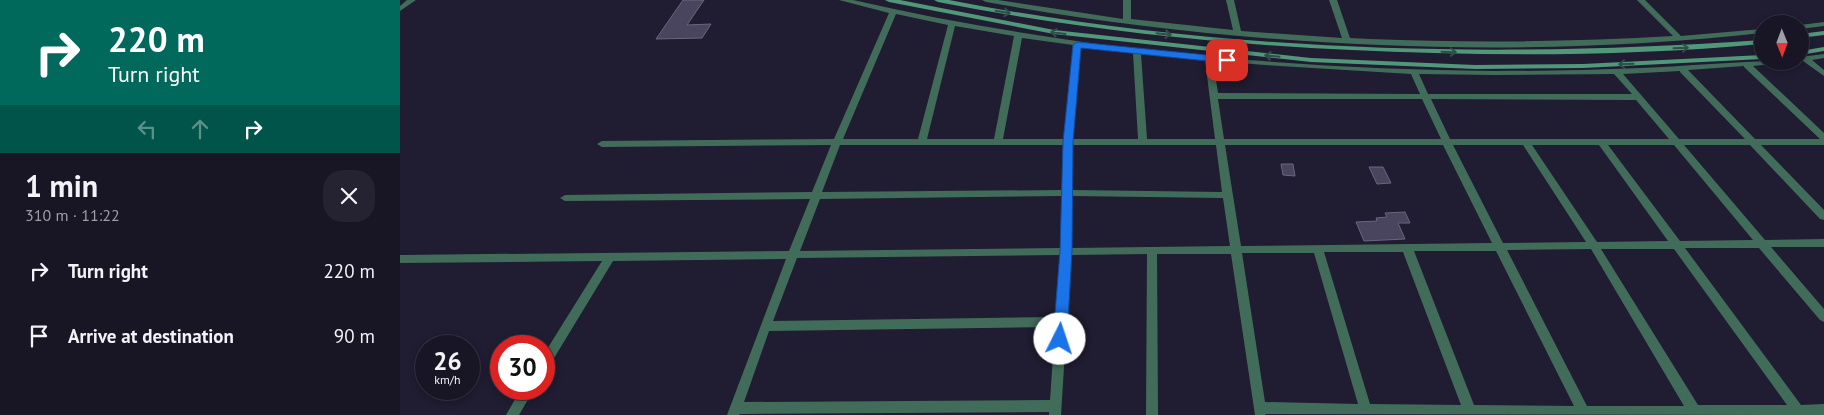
<!DOCTYPE html>
<meta charset="utf-8">
<style>
:root{--surface:#181525;--page:#252232;--text:#f1f3f6;--muted:#9f9fa7;--line:#363442}
body{margin:0;font-family:"PT Sans",sans-serif;background:var(--page);color:var(--text);height:100vh;display:flex;flex-direction:column;font-size:19px;white-space:nowrap}
*{box-sizing:border-box;margin:0}
p{font-size:16px;color:var(--muted)}
.icon{flex:none;width:28px;height:28px;fill:none;stroke:currentColor;stroke-width:2;stroke-linecap:round;stroke-linejoin:round}
.map{position:relative;flex:1;overflow:hidden}
.drawer{display:flex;flex-direction:column;background:var(--surface);width:400px}
.drawer>*{flex:none}
.hud{background:#00695c;color:#fff;overflow:hidden}
.needle{width:32px;rotate:179deg}
.buttons{position:absolute;left:1354px;top:15px;display:grid;gap:10px}
.buttons a{display:grid;place-items:center;width:55px;height:55px;border-radius:50%;background:var(--surface);box-shadow:0 2px 8px #0003,0 0 0 1px var(--line);font-size:25px}
.speed{position:absolute;left:15px;top:335px;display:flex;gap:10px;font-size:25px;font-weight:700;text-align:center}
.speed>*{display:grid;place-content:center;width:65px;height:65px;border-radius:50%;background:var(--surface);box-shadow:0 2px 8px #0003,0 0 0 1px var(--line);line-height:1}
.speed small{font-size:12px;font-weight:400}
.speed .limit{border:8px solid #d22;background:#fff;color:#111}
.pin{position:absolute;display:grid;place-items:center;width:42px;height:42px;color:#fff;margin:-21px;border-radius:10px;box-shadow:0 2px 8px #0006}
.me{position:absolute;width:55px;margin:-28px;rotate:4deg;stroke-linejoin:round;filter:drop-shadow(0 0 4px #0008)}
.turn{display:flex;align-items:center;gap:18px;height:105px;padding:0 25px;font-size:22px}
.turn .icon{width:65px;height:65px;stroke-width:2.5}
.turn b{display:block;font-size:35px;line-height:42px}
.lanes{display:flex;align-items:center;height:48px;padding:0 25px;background:#0003;justify-content:center;gap:25px;direction:ltr}
.lanes .off{opacity:.35}
.round{display:grid;place-items:center;flex:none;width:52px;height:52px;border-radius:20px;background:var(--page)}
.summary{display:flex;align-items:center;justify-content:space-between;height:85px;padding:0 25px}
h1{font-size:30px;font-weight:700;line-height:38px}
ul{padding:0;list-style:none}
li{display:flex;align-items:center;gap:15px;height:65px;padding:0 25px}
li div{flex:1}
li b{display:block;font-size:19px}
li em{font-style:normal}
main{display:flex;flex:1;min-height:0}
.map>svg:first-child{display:block}
.building{fill:#49455e;stroke:#696680}
.lines{fill:none;stroke-linecap:round;stroke-linejoin:round}
.street{fill:#426c5a;fill-rule:evenodd}
.secondary{fill:#51987a;fill-rule:evenodd}
.oneway{stroke:#2d5046}
.route{fill:#1a73e8;stroke:#114b97}
</style>
<main>
<section class="drawer">
<div class="hud">
<div class="turn"><svg class="icon" aria-label="right" viewBox="0 0 24 24"><path d="M7 20v-9h11M14 6l5 5-5 5"/></svg><div><b>220 m</b>Turn right</div></div>
<div class="lanes"><svg class="icon off" aria-label="left" viewBox="0 0 24 24"><path d="M17 20v-9H6M10 6l-5 5 5 5"/></svg><svg class="icon off" aria-label="ahead" viewBox="0 0 24 24"><path d="M12 20V5M6 11l6-6 6 6"/></svg><svg class="icon" aria-label="right" viewBox="0 0 24 24"><path d="M7 20v-9h11M14 6l5 5-5 5"/></svg></div>
</div>
<div class="summary"><div><h1>1 min</h1><p>310 m · 11:22</p></div><a class="round"><svg class="icon" aria-label="close" viewBox="0 0 24 24"><path d="M6 6l12 12M18 6L6 18"/></svg></a></div>
<ul>
<li><svg class="icon" aria-label="right" viewBox="0 0 24 24"><path d="M7 20v-9h11M14 6l5 5-5 5"/></svg><div><b>Turn right</b></div><em>220 m</em></li>
<li><svg class="icon" aria-label="arrive" viewBox="0 0 24 24"><path d="M6 21V4h12l-3 4 3 4H6"/></svg><div><b>Arrive at destination</b></div><em>90 m</em></li>
</ul>
</section>
<div class="map">
<svg width="1424" height="415" viewBox="0 0 1424 415">
<rect width="100%" height="100%" fill="#201c31"/>
<g class="building">
<polygon points="283,0 304,0 287,25 311,24 302,38 256,39"/>
<polygon points="881,164 893,164 895,176 883,175"/>
<polygon points="969,167 983,167 991,183 977,184"/>
<polygon points="1005,212 1010,223 998,223 1005,239 964,241 956,222 977,221 976,218 987,217 985,213"/>
</g>
<g class="lines">
<g class="street">
<polygon points="7,0 16,0 0,11 0,6"/>
<path d="M439,0H453C663,48 879,69 1094,71C1143,71 1192,70 1241,68C1290,66 1339,61 1386,61L1382,63L1353,66L1424,133V145H1361L1424,210V220L1420,219L1350,145H1284L1365,240L1424,239V247H1371L1424,309V322L1420,320L1359,248H1285L1401,405L1424,404V415L866,414L865,415H855L831,254H757L758,415H746L747,254L671,255L661,415H649V412L340,414L339,415H327L386,259L213,261L148,368L144,369V354L202,261L0,263V255L389,251L410,199L165,201L160,198L165,195L412,192L431,145L202,147L197,144L202,141L434,139L489,13ZM496,14L548,25L518,139H443ZM555,26L614,36L594,139H527ZM622,38L673,45L664,139H603ZM681,46L733,53L738,139H673ZM741,54L805,60L815,139H747ZM813,61L880,66L1011,74L1020,94L818,93ZM1344,66V67L1420,139H1355L1288,70ZM1280,71V72L1345,139H1279L1223,74ZM1019,74L1095,75L1214,74L1232,94H1028ZM818,99H1022L1041,139H824ZM1031,99L1236,100L1269,139H1050ZM440,145H663L662,190L422,192ZM673,145H816L822,192L672,190ZM825,145H1043L1092,243L841,246ZM1053,145H1123L1186,242L1103,243ZM1132,145H1199L1268,241L1197,242ZM1208,145H1274L1353,240L1280,241ZM662,196L661,248L400,251L420,199ZM672,196L823,198L830,246L671,248ZM1191,249L1284,406H1187L1107,250ZM1201,249H1274L1387,405H1298ZM1014,251H1096L1174,406L1074,405ZM924,252H1003L1061,405L970,404ZM842,253H914L958,404L865,402ZM660,255L656,317L373,321L397,258ZM655,327L650,400L344,402L369,331Z"/>
<path d="M582,0H598L723,19V0H731V19L833,30L826,0H834L841,31L942,38L929,0H937L950,38L970,39C1071,43 1172,42 1273,36L1237,0H1245L1281,36L1362,29V33C1110,61 835,47 586,2Z"/>
<polygon points="1424,22 1424,26 1400,29 1400,25"/>
<polygon points="1424,54 1424,58 1412,60 1424,70 1424,76 1403,61 1399,61 1400,57"/>
<polygon points="121,389 134,389 119,415 106,415"/>
</g>
<g class="secondary">
<polygon points="485,0 500,0 654,30 911,58 1075,65 1183,64 1362,55 1362,59 1183,68 1075,69 911,62 654,34 489,2"/>
<path d="M534,0H549C815,52 1092,59 1362,40V44C1254,54 1143,56 1034,53C867,49 702,34 538,2Z"/>
<polygon points="1424,31 1424,35 1400,38 1400,34"/>
<polygon points="1424,47 1424,51 1400,55 1400,51"/>
</g>
</g>
<defs><path id="oneway-shaft" d="M-6 0H5M1.5-3L5.5 0L1.5 3" fill="none" stroke-width="1.6" stroke-linecap="round" stroke-linejoin="round" transform="scale(1.25)"/></defs>
<g class="oneway">
<use href="#oneway-shaft" transform="translate(603 12) rotate(9)"/>
<use href="#oneway-shaft" transform="translate(658 33) rotate(-172)"/>
<use href="#oneway-shaft" transform="translate(764 34) rotate(6)"/>
<use href="#oneway-shaft" transform="translate(1281 48) rotate(-2)"/>
<use href="#oneway-shaft" transform="translate(1049 52) rotate(2)"/>
<use href="#oneway-shaft" transform="translate(872 56) rotate(-174)"/>
<use href="#oneway-shaft" transform="translate(1226 64) rotate(178)"/>
</g>
<polygon class="route" points="677,42 827,57 831,60 827,63 681,48 673,142 672,251 667,339 665,343 655,343 653,339 660,251 663,142 673,45"/>
</svg>
<div class="buttons">
<a><svg class="needle" viewBox="-14 -14 28 28"><path d="M0-13l5 13h-10z" fill="#e53935"/><path d="M0 13l5-13h-10z" fill="#9f9fa7"/></svg></a>
</div>
<div class="speed"><div>26<small>km/h</small></div><div class="limit">30</div></div>
<div class="pin" style="left:827px;top:60px;background:#d93025"><svg class="icon" aria-label="arrive" viewBox="0 0 24 24"><path d="M6 21V4h12l-3 4 3 4H6"/></svg></div>
<svg class="me" style="left:660px;top:339px" viewBox="-20 -20 40 40"><circle r="19" fill="#fff"/><path d="M0-13L10 11 0 6-10 11z" fill="#1a73e8"/></svg>
</div>
</main>
